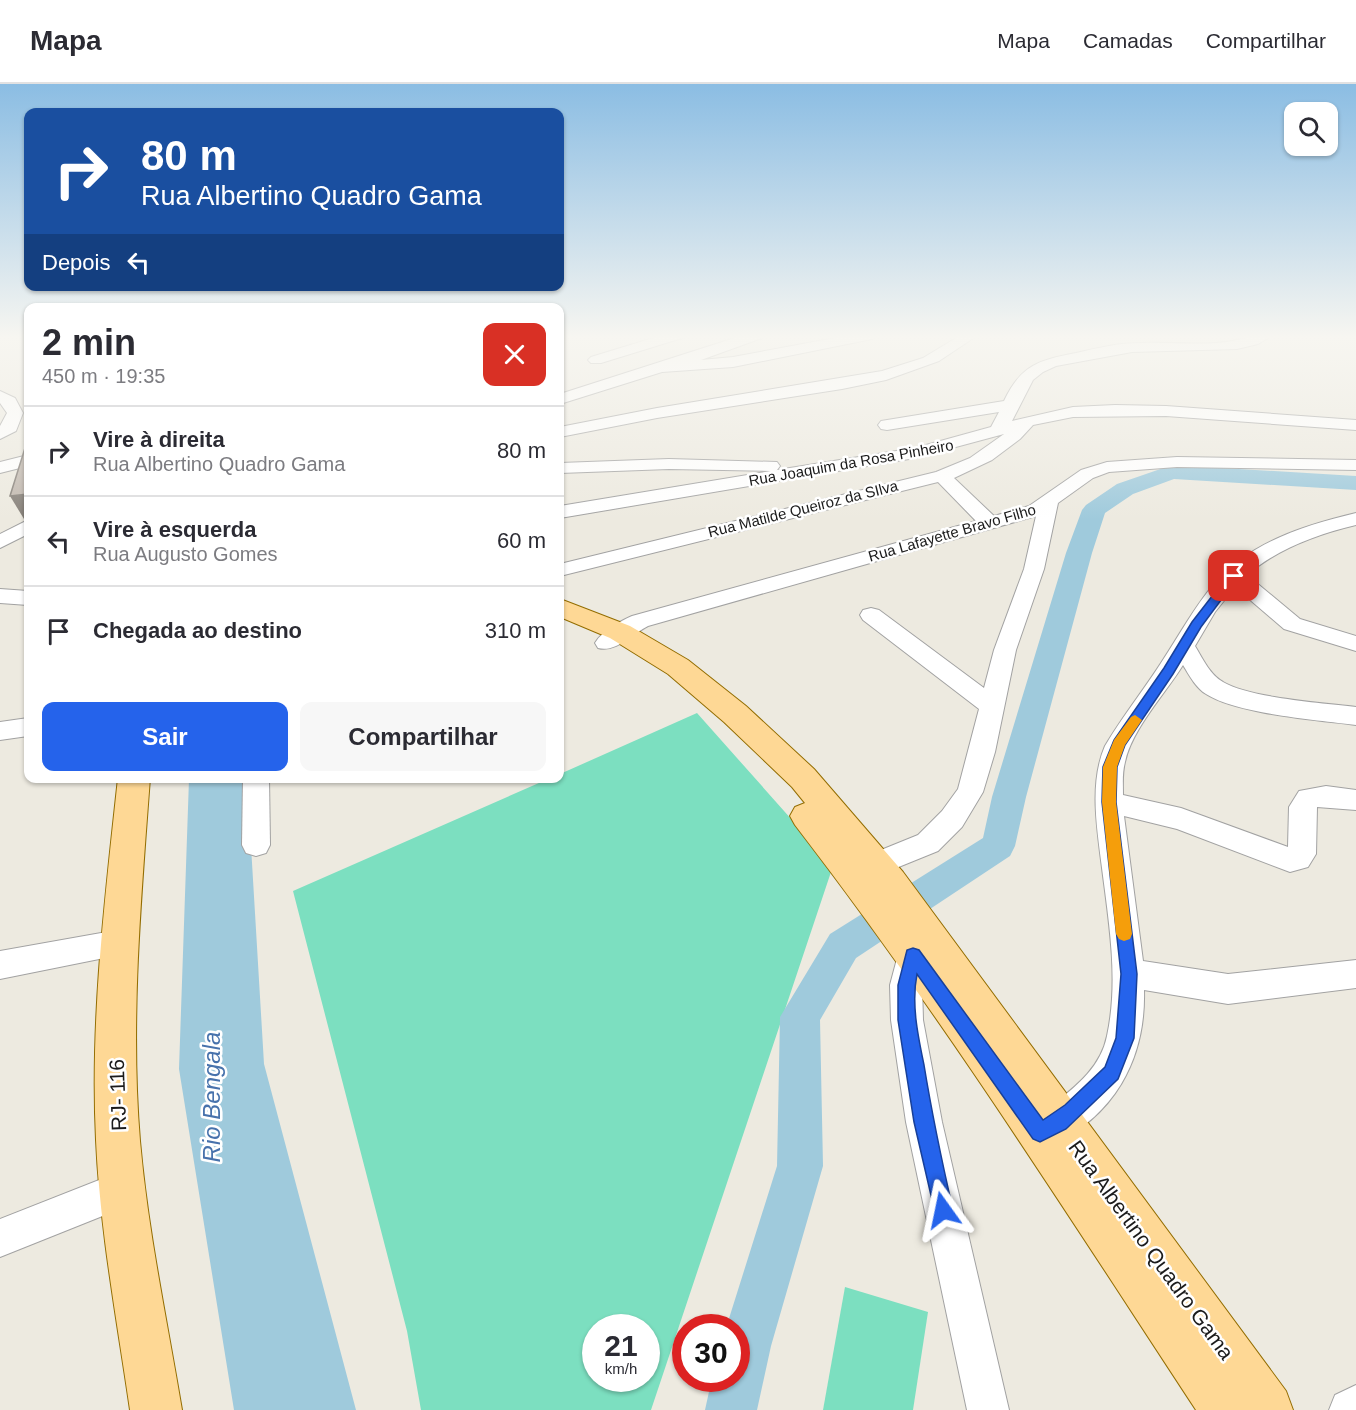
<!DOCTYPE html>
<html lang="pt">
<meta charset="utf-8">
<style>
:root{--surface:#fff;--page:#f7f7f7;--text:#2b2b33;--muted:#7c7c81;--line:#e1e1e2;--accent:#2563eb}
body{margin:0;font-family:Arial,sans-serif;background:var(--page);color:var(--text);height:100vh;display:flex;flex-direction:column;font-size:22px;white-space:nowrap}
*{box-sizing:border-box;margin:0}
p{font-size:20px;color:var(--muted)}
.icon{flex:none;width:33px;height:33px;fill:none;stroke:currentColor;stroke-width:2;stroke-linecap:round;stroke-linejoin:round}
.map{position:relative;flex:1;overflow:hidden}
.details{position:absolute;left:24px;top:219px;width:540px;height:480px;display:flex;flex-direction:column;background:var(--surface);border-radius:12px;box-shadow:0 2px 4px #0004}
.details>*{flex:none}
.top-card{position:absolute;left:24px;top:24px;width:540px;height:183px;border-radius:12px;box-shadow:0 2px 4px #0004;background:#1a4fa0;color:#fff;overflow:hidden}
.controls{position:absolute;left:1284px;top:18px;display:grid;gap:12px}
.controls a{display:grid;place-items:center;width:54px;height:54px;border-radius:12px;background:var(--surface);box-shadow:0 2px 4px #0004;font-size:30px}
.speed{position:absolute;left:582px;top:1230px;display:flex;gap:12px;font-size:30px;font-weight:700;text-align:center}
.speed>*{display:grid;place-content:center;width:78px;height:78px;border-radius:50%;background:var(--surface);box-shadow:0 2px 4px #0004;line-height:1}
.speed small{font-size:15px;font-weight:400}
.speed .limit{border:9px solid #d22;background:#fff;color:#111}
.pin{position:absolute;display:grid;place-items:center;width:51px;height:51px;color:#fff;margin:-26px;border-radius:12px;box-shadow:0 3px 9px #0006}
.me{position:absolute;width:66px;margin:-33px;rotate:348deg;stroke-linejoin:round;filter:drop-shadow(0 0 4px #0008)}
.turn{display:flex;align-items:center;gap:21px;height:126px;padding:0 18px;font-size:27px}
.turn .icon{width:78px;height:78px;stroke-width:2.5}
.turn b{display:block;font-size:42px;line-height:51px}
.then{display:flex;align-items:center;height:57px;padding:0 18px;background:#0003;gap:12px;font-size:22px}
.round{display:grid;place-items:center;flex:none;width:63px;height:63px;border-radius:12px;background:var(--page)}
.headline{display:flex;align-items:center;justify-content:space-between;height:102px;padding:0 18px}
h1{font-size:36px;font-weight:800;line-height:45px}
.button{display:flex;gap:12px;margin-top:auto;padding:12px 18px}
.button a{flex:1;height:69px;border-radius:12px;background:var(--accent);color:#fff;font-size:24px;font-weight:800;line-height:69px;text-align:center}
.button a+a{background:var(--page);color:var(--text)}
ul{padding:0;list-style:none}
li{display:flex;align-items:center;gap:18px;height:90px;padding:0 18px;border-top:2px solid var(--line)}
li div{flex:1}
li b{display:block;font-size:22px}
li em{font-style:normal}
header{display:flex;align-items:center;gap:36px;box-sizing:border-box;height:84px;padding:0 30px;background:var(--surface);border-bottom:2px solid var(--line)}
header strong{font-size:28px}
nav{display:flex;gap:33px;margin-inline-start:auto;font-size:21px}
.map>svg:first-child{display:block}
.pitch{fill:#7cdfc0;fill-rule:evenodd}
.water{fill:#9fcadc}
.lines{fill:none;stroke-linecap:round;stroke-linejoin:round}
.river{fill:#9fcadc;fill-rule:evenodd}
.minor-casing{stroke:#a2a2a2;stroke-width:2}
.major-casing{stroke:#936d00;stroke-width:2}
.minor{fill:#fff;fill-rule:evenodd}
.major{fill:#fed895;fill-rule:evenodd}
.shaded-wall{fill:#88827b}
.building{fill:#c2b9b0;stroke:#88827b;stroke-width:1.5}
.route{fill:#2563eb;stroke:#184099;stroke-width:1.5}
.slow{fill:#f59e0b}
.labels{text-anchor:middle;stroke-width:5;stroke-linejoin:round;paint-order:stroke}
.far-street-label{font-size:15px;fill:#1b1b1b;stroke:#fff}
.near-street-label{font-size:21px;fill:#1b1b1b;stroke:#fff}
.near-water-label{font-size:24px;font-style:italic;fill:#4772ac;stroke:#fff}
</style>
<header>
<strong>Mapa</strong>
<nav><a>Mapa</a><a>Camadas</a><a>Compartilhar</a></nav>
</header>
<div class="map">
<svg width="1356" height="1326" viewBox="0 0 1356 1326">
<rect width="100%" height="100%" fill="#edeae0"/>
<g class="pitch">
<path d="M697,629L833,782L651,1326H421L407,1247L293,807L548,695L560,694V690ZM596,1244H646V1294H596Z"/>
<polygon points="845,1203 928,1228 913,1326 823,1326"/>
</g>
<polygon class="water" points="189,695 247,695 264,980 356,1326 234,1326 179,985"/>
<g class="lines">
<polygon class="river" points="1172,381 1356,392 1356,406 1174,395 1133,410 1105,429 1092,469 1026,713 1015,762 1010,772 856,874 820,936 823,1082 771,1262 757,1326 705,1326 712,1294 736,1294 736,1244 726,1244 777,1082 780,933 830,850 983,754 992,713 1066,469 1082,426 1086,421 1117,400"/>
<defs>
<g id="minor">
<polygon points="663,251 684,251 682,254 601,279 591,279 588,276 591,273"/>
<polygon points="744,251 764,251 762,254 701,276 733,273 851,251 879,251 872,255 733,283 662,288 560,320 560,310"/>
<polygon points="961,251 978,251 939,277 886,296 842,305 657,334 560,353 560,343 657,324 882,287 923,274"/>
<path d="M1254,251H1273L1258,260L1237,265L1132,268L1056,282L1043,288L1033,296L1012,337L1073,323L1115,321L1166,322L1356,336V346L1166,332L1073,333L1033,341L1020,355L992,376L954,394L994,432L1029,422L1081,386L1107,378L1177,373L1356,376V386L1177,383L1109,388L1093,394L1058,419L1044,485L1016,566L995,668L983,708L962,743L938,767L869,795L859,799L849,795L845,787L849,779L918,751L942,727L958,705L979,625L863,536L860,531L863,526L871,524L879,526L984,604L994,566L1024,485L1036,432L648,542C632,550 616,569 598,564L595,559C603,546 619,538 632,532L976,437L938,398L560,492V480L936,388L970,374L1004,350L915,374L560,434V422L771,387L669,385L560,389V379L669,375L777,378L780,382L777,386L771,387L915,364L991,343L999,328L887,346L881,345L878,341L881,337L1004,317C1021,281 1039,276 1076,269C1097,264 1118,259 1140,259C1177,257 1219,265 1254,251Z"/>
<polygon points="0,307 15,314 23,329 16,347 0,355 0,342 7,329 0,319"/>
<polygon points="28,371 28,382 0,389 0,378"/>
<path d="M1356,429V441C1318,450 1277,465 1247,491L1300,535L1356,552V567L1284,545L1235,503L1215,528L1195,562C1203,575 1210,591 1223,598C1250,614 1323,619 1356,623V641C1318,636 1237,630 1206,610C1196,604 1189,591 1183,581C1165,610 1132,645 1125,678C1122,689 1123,700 1123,711L1181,724L1288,763L1289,723L1299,707L1326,702L1356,706V726L1317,723L1316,770L1308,783L1290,788L1177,745L1124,732L1143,877L1228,890L1356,876V904L1228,920L1144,906C1146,975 1114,1034 1048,1062L1035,1057L1030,1044C1036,1029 1042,1028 1055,1019C1078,1001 1101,982 1107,952C1119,897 1109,839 1102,784C1097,744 1089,699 1105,662C1122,633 1143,607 1161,579C1179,552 1194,523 1215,499C1250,458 1306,441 1356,429Z"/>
<polygon points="28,436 28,450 0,464 0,450"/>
<polygon points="0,505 28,507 28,521 0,519"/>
<polygon points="28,634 28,652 0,656 0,638"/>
<polygon points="243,694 269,694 270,761 266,769 256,772 246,769 242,761"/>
<polygon points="118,846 129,849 133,859 129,869 0,895 0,867"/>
<polygon points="918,849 929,853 933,863 928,875 922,901 923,936 942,1038 1009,1326 967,1326 906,1038 891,936 890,901 898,871 907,853"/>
<polygon points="122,1087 135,1093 141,1106 135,1119 0,1173 0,1135"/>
<polygon points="1356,1301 1356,1326 1329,1326 1335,1311"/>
</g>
<g id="major">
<path d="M560,515L630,542L688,576L746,622L814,685L903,788L1286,1307L1293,1326H1196C1066,1128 940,929 795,741L790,732L795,723L805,719L792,703L724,638L668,590L610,554L560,533Z"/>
<path d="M118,694H150C141,815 130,937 140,1057C148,1148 167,1236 182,1326H130C117,1236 100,1147 96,1056C90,935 105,814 118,694Z"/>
</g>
</defs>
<use href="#minor" class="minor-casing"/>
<use href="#major" class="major-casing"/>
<use href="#minor" class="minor"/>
<use href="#major" class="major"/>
</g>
<polygon class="shaded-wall" points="28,410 28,435 24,435 10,412"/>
<polygon class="building" points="25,364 28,364 28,410 10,412"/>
<linearGradient id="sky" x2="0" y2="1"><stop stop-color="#8bbde3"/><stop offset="0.58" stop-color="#f7f6f1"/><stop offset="1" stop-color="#f7f6f1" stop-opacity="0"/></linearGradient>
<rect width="1356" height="436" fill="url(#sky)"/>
<path class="route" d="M1234,488L1239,492L1201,543L1173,590L1125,661L1117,683L1116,718L1137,890L1134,954L1118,995L1066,1045L1040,1058L1033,1055L917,890C911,920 918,952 924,981C932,1030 942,1078 953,1126L950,1133L943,1136L936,1133L914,1038L898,936V901L907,866L913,864L919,866L1043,1036L1065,1021L1105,983L1116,954L1121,890L1102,718L1103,683L1114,656L1164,584L1192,538L1230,489Z"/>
<polygon class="slow" points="1135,631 1142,636 1125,661 1117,683 1116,718 1132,850 1130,855 1124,857 1119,855 1116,850 1102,718 1103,683 1114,656 1131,633"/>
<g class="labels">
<g class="far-street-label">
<text transform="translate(851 379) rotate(-10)" y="5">Rua Joaquim da Rosa Pinheiro</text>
<text transform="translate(803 425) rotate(-14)" y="5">Rua Matilde Queiroz da SIlva</text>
<text transform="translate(952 449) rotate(-16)" y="5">Rua Lafayette Bravo Filho</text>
</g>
<g class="near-street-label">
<text transform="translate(118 1011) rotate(-92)" y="7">RJ- 116</text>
<text transform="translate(1151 1166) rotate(54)" y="7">Rua Albertino Quadro Gama</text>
</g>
<g class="near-water-label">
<text transform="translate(212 1013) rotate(-90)" y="8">Rio Bengala</text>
</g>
</g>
</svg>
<div class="controls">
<a><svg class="icon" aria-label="search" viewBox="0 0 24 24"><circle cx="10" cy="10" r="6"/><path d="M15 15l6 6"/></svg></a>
</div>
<div class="speed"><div>21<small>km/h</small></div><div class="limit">30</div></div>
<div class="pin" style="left:1234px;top:492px;background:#d93025"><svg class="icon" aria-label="arrive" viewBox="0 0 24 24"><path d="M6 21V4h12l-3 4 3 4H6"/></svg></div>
<svg class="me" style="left:943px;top:1126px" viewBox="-20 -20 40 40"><path d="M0-17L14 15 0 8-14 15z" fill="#2563eb" stroke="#fff" stroke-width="4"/></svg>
<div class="top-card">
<div class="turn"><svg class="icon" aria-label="right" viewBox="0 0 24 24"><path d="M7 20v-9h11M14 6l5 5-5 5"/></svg><div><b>80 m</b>Rua Albertino Quadro Gama</div></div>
<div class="then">Depois<svg class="icon" aria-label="left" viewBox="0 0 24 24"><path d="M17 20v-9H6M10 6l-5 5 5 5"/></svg></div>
</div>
<section class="details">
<div class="headline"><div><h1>2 min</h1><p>450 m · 19:35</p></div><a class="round" style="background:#d93025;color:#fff"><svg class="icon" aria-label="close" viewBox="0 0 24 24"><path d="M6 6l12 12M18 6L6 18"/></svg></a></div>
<ul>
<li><svg class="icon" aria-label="right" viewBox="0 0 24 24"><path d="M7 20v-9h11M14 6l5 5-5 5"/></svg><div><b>Vire à direita</b><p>Rua Albertino Quadro Gama</p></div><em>80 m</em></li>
<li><svg class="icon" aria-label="left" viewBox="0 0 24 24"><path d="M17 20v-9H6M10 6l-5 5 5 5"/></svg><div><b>Vire à esquerda</b><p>Rua Augusto Gomes</p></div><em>60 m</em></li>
<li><svg class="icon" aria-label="arrive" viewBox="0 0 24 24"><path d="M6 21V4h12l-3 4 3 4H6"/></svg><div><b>Chegada ao destino</b></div><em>310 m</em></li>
</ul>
<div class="button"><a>Sair</a><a>Compartilhar</a></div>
</section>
</div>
